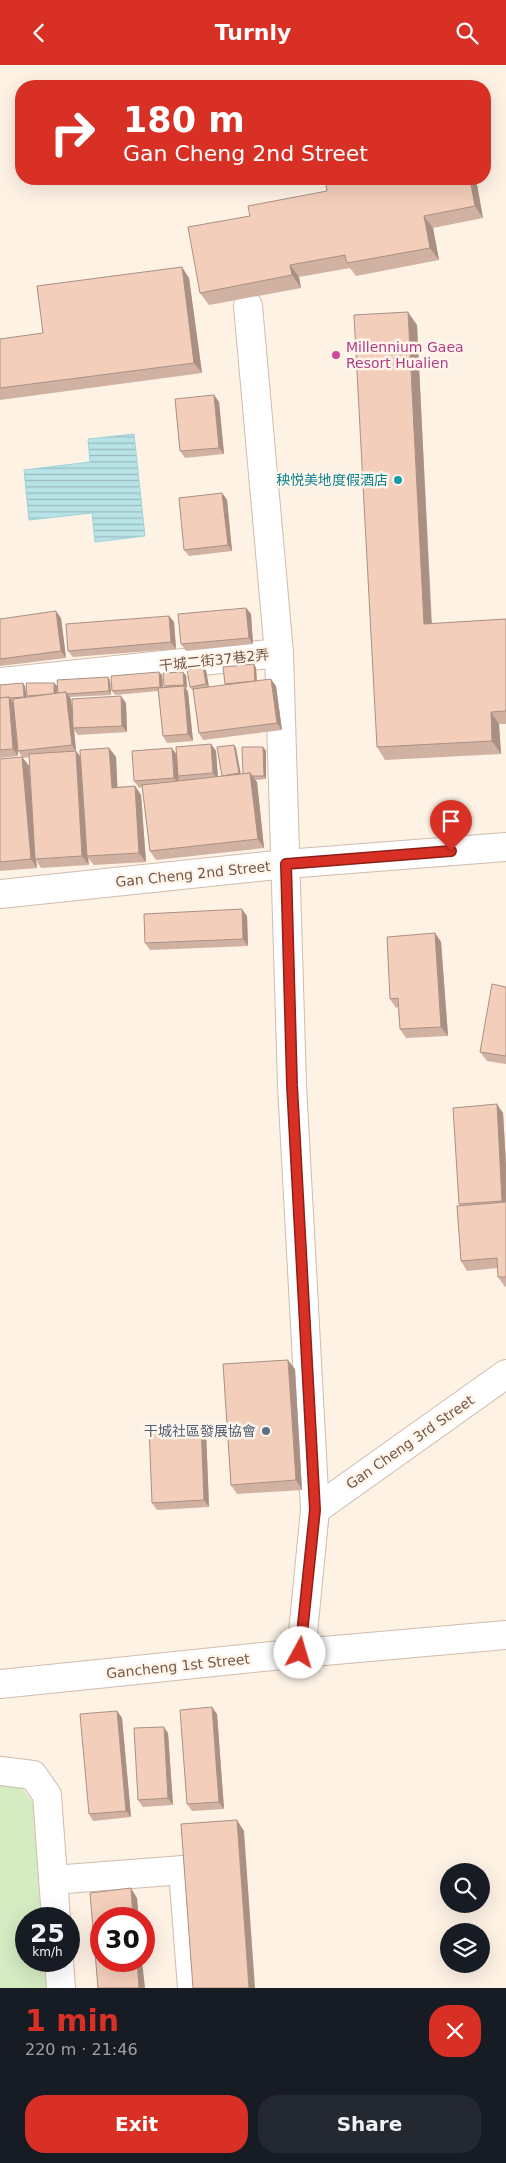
<!DOCTYPE html>
<meta charset="utf-8">
<style>
:root{--surface:#171b24;--page:#242831;--text:#f1f3f6;--muted:#9ea1a6;--accent:#d93025}
body{margin:0;font-family:"DejaVu Sans","Noto Sans TC",sans-serif;background:var(--page);color:var(--text);height:100vh;display:flex;flex-direction:column;font-size:19px;white-space:nowrap}
*{box-sizing:border-box;margin:0}
p{font-size:16px;color:var(--muted)}
.icon{flex:none;width:28px;height:28px;fill:none;stroke:currentColor;stroke-width:2;stroke-linecap:round;stroke-linejoin:round}
.map{position:relative;height:1923px;overflow:hidden}
.details{display:flex;flex-direction:column;background:var(--surface);flex:1}
.details>*{flex:none}
.top-card{position:absolute;left:15px;top:15px;width:476px;height:105px;border-radius:20px;box-shadow:0 5px 20px #0002;background:#d93025;color:#fff;overflow:hidden}
.fabs{position:absolute;left:440px;top:1798px;display:grid;gap:10px}
.fabs a{display:grid;place-items:center;width:50px;height:50px;border-radius:50%;background:var(--surface);box-shadow:0 5px 20px #0002;font-size:25px}
.speed{position:absolute;left:15px;top:1842px;display:flex;gap:10px;font-size:25px;font-weight:700;text-align:center}
.speed>*{display:grid;place-content:center;width:65px;height:65px;border-radius:50%;background:var(--surface);box-shadow:0 5px 20px #0002;line-height:1}
.speed small{font-size:12px;font-weight:400}
.speed .limit{border:8px solid #d22;background:#fff;color:#111}
.pin{position:absolute;display:grid;place-items:center;width:42px;height:42px;color:#fff;margin:-51px -21px;border-radius:50% 50% 50% 0;rotate:-45deg;box-shadow:0 0 5px #0007}
.pin .icon{rotate:45deg}
.me{position:absolute;width:55px;margin:-28px;rotate:6deg;stroke-linejoin:round;filter:drop-shadow(0 0 4px #0008)}
.turn{display:flex;align-items:center;gap:18px;height:105px;padding:0 25px;font-size:22px}
.turn .icon{width:65px;height:65px;stroke-width:2.5}
.turn b{display:block;font-size:35px;line-height:42px}
.round{display:grid;place-items:center;flex:none;width:52px;height:52px;border-radius:20px;background:var(--page)}
.headline{display:flex;align-items:center;justify-content:space-between;height:85px;padding:0 25px}
h1{font-size:30px;font-weight:700;line-height:38px;color:var(--accent)}
.cta{display:flex;gap:10px;margin-top:auto;padding:10px 25px}
.cta a{flex:1;height:58px;border-radius:20px;background:var(--accent);color:#fff;font-size:20px;font-weight:700;line-height:58px;text-align:center}
.cta a+a{background:var(--page);color:var(--text)}
header{display:flex;justify-content:space-between;align-items:center;height:65px;padding:0 25px;background:var(--accent);color:#fff;font-size:22px;font-weight:700}
.map>svg:first-child{display:block}
.green{fill:#d5ebc2}
.water{fill:url(#water-rules);stroke:#9ed3da}
.lines{fill:none;stroke-linecap:round;stroke-linejoin:round}
.minor-casing{stroke:#d1bbad;stroke-width:30}
.minor{stroke:#fff;stroke-width:28}
.wall{fill:#d1b1a1}
.shaded-wall{fill:#aa9083}
.building{fill:#f3cebb;stroke:#aa9083}
.route-casing{stroke:#8d1f18;stroke-width:12}
.route{stroke:#d93025;stroke-width:9}
.hotel-dot{fill:#d1479c;stroke:#fff6eb;stroke-width:2}
.culture-dot{fill:#0f9aa8;stroke:#fff6eb;stroke-width:2}
.service-dot{fill:#5c6f8a;stroke:#fff6eb;stroke-width:2}
.labels{text-anchor:middle;stroke-width:5;stroke-linejoin:round;paint-order:stroke}
.hotel-label{font-size:14px;fill:#b23c85;stroke:#fff6eb;text-anchor:start}
.culture-label{font-size:14px;fill:#0d838f;stroke:#fff6eb;text-anchor:end}
.street-label{font-size:14px;fill:#775749;stroke:#fff6eb}
.service-label{font-size:14px;fill:#4e5e75;stroke:#fff6eb;text-anchor:end}
</style>
<header><svg class="icon" aria-label="back" viewBox="0 0 24 24"><path d="M15 5l-7 7 7 7"/></svg>Turnly<svg class="icon" aria-label="search" viewBox="0 0 24 24"><circle cx="10" cy="10" r="6"/><path d="M15 15l6 6"/></svg></header>
<div class="map">
<svg width="506" height="1923" viewBox="0 0 506 1923">
<defs>
<pattern id="water-rules" width="6" height="5" patternUnits="userSpaceOnUse" patternTransform="scale(1.25)"><rect width="6" height="5" fill="#b8e3e7"/><path d="M0 2.5h6" fill="none" stroke="#9abbbd"/></pattern>
</defs>
<rect width="100%" height="100%" fill="#fdf2e4"/>
<polygon class="green" points="12,1710 33,1737 41,1854 26,1854 26,1896 44,1896 46,1923 0,1923 0,1711"/>
<polygon class="water" points="134,369 145,471 95,477 92,448 29,455 24,405 90,397 88,374"/>
<g class="lines">
<defs>
<g id="minor">
<polyline points="248,241 279,588"/>
<polyline points="0,617 279,588 292,1020 315,1445 301,1588"/>
<polyline points="0,829 286,799 506,782"/>
<polyline points="315,1445 506,1309"/>
<polyline points="0,1619 301,1588 506,1570"/>
<polyline points="0,1706 33,1710 47,1730 56,1854"/>
<polyline points="53,1815 183,1805 192,1923"/>
<polyline points="59,1896 61,1923"/>
</g>
</defs>
<use href="#minor" class="minor-casing"/>
<use href="#minor" class="minor"/>
</g>
<g class="wall">
<polygon points="325,114 476,114 483,153 433,163 439,195 356,211 350,203 299,212 301,223 209,240 200,228 250,151 327,126"/>
<polygon points="189,213 202,308 0,335 0,274 43,268"/>
<polygon points="417,260 432,559 506,554 506,659 499,659 501,689 385,695 377,682"/>
<polygon points="214,330 219,337 224,389 185,393 180,386"/>
<polygon points="222,428 227,435 232,486 189,491 184,485"/>
<polygon points="246,543 251,549 253,579 186,586 181,579"/>
<polygon points="169,551 174,557 176,584 73,592 68,586"/>
<polygon points="61,553 66,593 0,601 0,554"/>
<polygon points="254,599 256,603 257,616 276,621 282,665 203,675 199,668 193,626 190,622 206,605 209,622 226,620 225,619"/>
<polygon points="159,607 162,610 163,623 165,622 164,621 186,610 187,623 186,623 188,627 193,676 167,678 163,671 158,626 115,630 112,626"/>
<polygon points="110,615 111,630 70,632 71,634 72,645 126,638 127,667 78,670 74,665 76,686 81,692 109,683 116,692 117,722 135,721 141,730 146,797 94,800 88,793 89,800 41,803 36,795 37,803 0,806 0,694 22,692 29,701 32,737 29,692 23,693 18,686 16,663 18,691 0,693 0,620 25,621 26,632 27,632 27,631 54,618 57,621 57,628"/>
<polygon points="211,679 216,686 218,712 222,711 234,680 236,683 241,709 243,709 263,682 266,686 266,714 255,715 257,717 264,783 156,795 150,786 142,722 139,723 134,716"/>
<polygon points="247,851 248,881 150,885 145,878"/>
<polygon points="435,868 441,877 448,971 406,973 400,964 398,942 396,943 390,934"/>
<polygon points="506,922 506,999 487,996 480,987"/>
<polygon points="503,1048 506,1099 506,1221 505,1222 498,1212 498,1203 467,1206 461,1196 460,1141 459,1139"/>
<polygon points="295,1304 302,1425 237,1429 231,1420"/>
<polygon points="201,1359 206,1366 209,1442 157,1445 152,1438"/>
<polygon points="117,1646 122,1653 131,1752 93,1756 89,1749"/>
<polygon points="217,1649 224,1744 192,1746 187,1739"/>
<polygon points="168,1668 173,1740 143,1742 138,1735"/>
</g>
<g class="shaded-wall">
<polygon points="470,114 476,114 483,153 475,141"/>
<polygon points="424,151 433,163 439,195 430,183"/>
<polygon points="290,200 299,212 301,223 292,210"/>
<polygon points="182,202 189,213 202,308 194,298"/>
<polygon points="408,247 417,260 432,571 424,559"/>
<polygon points="214,330 219,337 224,389 219,383"/>
<polygon points="222,428 227,435 232,486 228,480"/>
<polygon points="246,543 251,549 253,579 249,573"/>
<polygon points="56,546 61,553 66,593 61,586"/>
<polygon points="169,551 174,557 176,584 171,577"/>
<polygon points="254,599 256,603 257,620 255,616"/>
<polygon points="203,601 206,605 209,623 206,619"/>
<polygon points="159,607 162,610 163,626 160,622"/>
<polygon points="183,607 186,610 187,623 184,620"/>
<polygon points="108,612 110,615 111,630 109,626"/>
<polygon points="271,614 276,621 282,665 277,658"/>
<polygon points="23,618 25,621 27,636 24,632"/>
<polygon points="54,618 57,621 57,634 54,630"/>
<polygon points="184,621 188,627 193,676 188,669"/>
<polygon points="66,627 71,634 74,663 73,663 74,665 76,686 83,695 87,791 88,793 89,800 82,791 76,686 72,680"/>
<polygon points="121,631 126,638 127,667 122,661"/>
<polygon points="9,632 14,639 18,691 13,684"/>
<polygon points="491,647 499,659 501,689 492,676"/>
<polygon points="211,679 216,686 218,715 213,708"/>
<polygon points="234,680 236,683 241,712 239,708"/>
<polygon points="263,682 266,686 266,714 264,711"/>
<polygon points="109,683 116,692 118,732 112,723"/>
<polygon points="172,683 177,690 179,719 174,713"/>
<polygon points="22,692 29,701 36,793 35,794 36,795 37,803 31,794"/>
<polygon points="250,708 257,717 264,783 258,774"/>
<polygon points="135,721 141,730 146,797 139,788"/>
<polygon points="242,844 247,851 248,881 243,874"/>
<polygon points="435,868 441,877 448,971 441,962"/>
<polygon points="497,1039 503,1048 506,1099 506,1141 502,1136"/>
<polygon points="288,1295 295,1304 302,1425 296,1415"/>
<polygon points="201,1359 206,1366 209,1442 204,1435"/>
<polygon points="212,1642 217,1649 224,1744 219,1737"/>
<polygon points="117,1646 122,1653 131,1752 126,1746"/>
<polygon points="164,1662 168,1668 173,1740 168,1733"/>
<polygon points="237,1755 244,1766 255,1923 249,1923"/>
<polygon points="131,1823 137,1833 139,1854 133,1854"/>
<polygon points="137,1896 142,1896 145,1923 139,1923"/>
</g>
<g class="building">
<polygon points="325,114 470,114 475,141 424,151 430,183 347,198 345,190 290,200 292,210 200,228 188,162 250,151 248,141 327,126"/>
<polygon points="182,202 194,298 0,323 0,274 43,268 37,221"/>
<polygon points="408,247 424,559 506,554 506,646 491,647 492,676 377,682 354,250"/>
<polygon points="214,330 219,383 180,386 175,334"/>
<polygon points="222,428 228,480 184,485 179,433"/>
<polygon points="246,543 249,573 181,579 178,549"/>
<polygon points="56,546 61,586 0,594 0,554"/>
<polygon points="169,551 171,577 68,586 66,559"/>
<polygon points="254,599 255,616 225,619 223,602"/>
<polygon points="203,601 206,619 190,622 187,605"/>
<polygon points="159,607 160,622 112,626 111,611"/>
<polygon points="183,607 184,620 164,621 163,608"/>
<polygon points="108,612 109,626 67,629 66,627 58,628 57,615"/>
<polygon points="271,614 277,658 199,668 193,624"/>
<polygon points="23,618 24,632 9,633 9,632 0,633 0,620"/>
<polygon points="26,618 54,618 54,629 27,631"/>
<polygon points="184,621 188,669 163,671 158,623"/>
<polygon points="66,627 72,680 18,686 13,634"/>
<polygon points="121,631 122,661 73,663 72,634"/>
<polygon points="9,632 13,684 0,685 0,633"/>
<polygon points="211,679 213,708 178,711 176,682"/>
<polygon points="234,680 239,708 222,711 217,682"/>
<polygon points="242,682 263,682 264,711 252,711 250,708 243,709"/>
<polygon points="109,683 112,723 135,721 139,788 87,791 80,685"/>
<polygon points="172,683 174,713 134,716 132,686"/>
<polygon points="76,686 82,791 35,794 29,689"/>
<polygon points="22,692 31,794 0,797 0,694"/>
<polygon points="250,708 258,774 150,786 142,720"/>
<polygon points="242,844 243,874 145,878 144,849"/>
<polygon points="435,868 441,962 400,964 398,933 390,934 387,872"/>
<polygon points="492,919 506,922 506,991 480,987"/>
<polygon points="497,1039 502,1136 459,1139 453,1043"/>
<polygon points="506,1137 506,1212 498,1212 497,1193 461,1196 457,1141"/>
<polygon points="288,1295 296,1415 231,1420 223,1299"/>
<polygon points="201,1359 204,1435 152,1438 149,1361"/>
<polygon points="212,1642 219,1737 187,1739 180,1645"/>
<polygon points="117,1646 126,1746 89,1749 80,1649"/>
<polygon points="164,1662 168,1733 138,1735 134,1663"/>
<polygon points="237,1755 249,1923 193,1923 181,1759"/>
<polygon points="131,1823 133,1854 101,1854 101,1896 137,1896 139,1923 98,1923 90,1828"/>
</g>
<g class="lines">
<defs>
<polyline id="route" points="300,1588 315,1445 292,1020 286,799 451,786"/>
</defs>
<use href="#route" class="route-casing"/>
<use href="#route" class="route"/>
</g>
<circle class="hotel-dot" cx="336" cy="290" r="5"/>
<circle class="culture-dot" cx="398" cy="415" r="5"/>
<circle class="service-dot" cx="266" cy="1366" r="5"/>
<g class="labels">
<g class="hotel-label">
<text x="346" y="287">Millennium Gaea<tspan x="346" dy="16">Resort Hualien</tspan></text>
</g>
<g class="culture-label">
<text x="388" y="420">秧悦美地度假酒店</text>
</g>
<g class="street-label">
<text transform="translate(214 595) rotate(-6)" y="5">干城二街37巷2弄</text>
<text transform="translate(193 809) rotate(-6)" y="5">Gan Cheng 2nd Street</text>
<text transform="translate(410 1377) rotate(-35)" y="5">Gan Cheng 3rd Street</text>
<text transform="translate(178 1601) rotate(-6)" y="5">Gancheng 1st Street</text>
</g>
<g class="service-label">
<text x="256" y="1371">干城社區發展協會</text>
</g>
</g>
</svg>
<div class="fabs">
<a><svg class="icon" aria-label="search" viewBox="0 0 24 24"><circle cx="10" cy="10" r="6"/><path d="M15 15l6 6"/></svg></a>
<a><svg class="icon" aria-label="layers" viewBox="0 0 24 24"><path d="M12 4l9 5-9 5-9-5zM3 14l9 5 9-5"/></svg></a>
</div>
<div class="speed"><div>25<small>km/h</small></div><div class="limit">30</div></div>
<div class="pin" style="left:451px;top:786px;background:#d93025"><svg class="icon" aria-label="arrive" viewBox="0 0 24 24"><path d="M6 21V4h12l-3 4 3 4H6"/></svg></div>
<svg class="me" style="left:300px;top:1588px" viewBox="-20 -20 40 40"><circle r="19" fill="#fff"/><path d="M0-13L10 11 0 6-10 11z" fill="#d93025"/></svg>
<div class="top-card">
<div class="turn"><svg class="icon" aria-label="right" viewBox="0 0 24 24"><path d="M7 20v-9h11M14 6l5 5-5 5"/></svg><div><b>180 m</b>Gan Cheng 2nd Street</div></div>
</div>
</div>
<section class="details">
<div class="headline"><div><h1>1 min</h1><p>220 m · 21:46</p></div><a class="round" style="background:#d93025;color:#fff"><svg class="icon" aria-label="close" viewBox="0 0 24 24"><path d="M6 6l12 12M18 6L6 18"/></svg></a></div>
<div class="cta"><a>Exit</a><a>Share</a></div>
</section>
